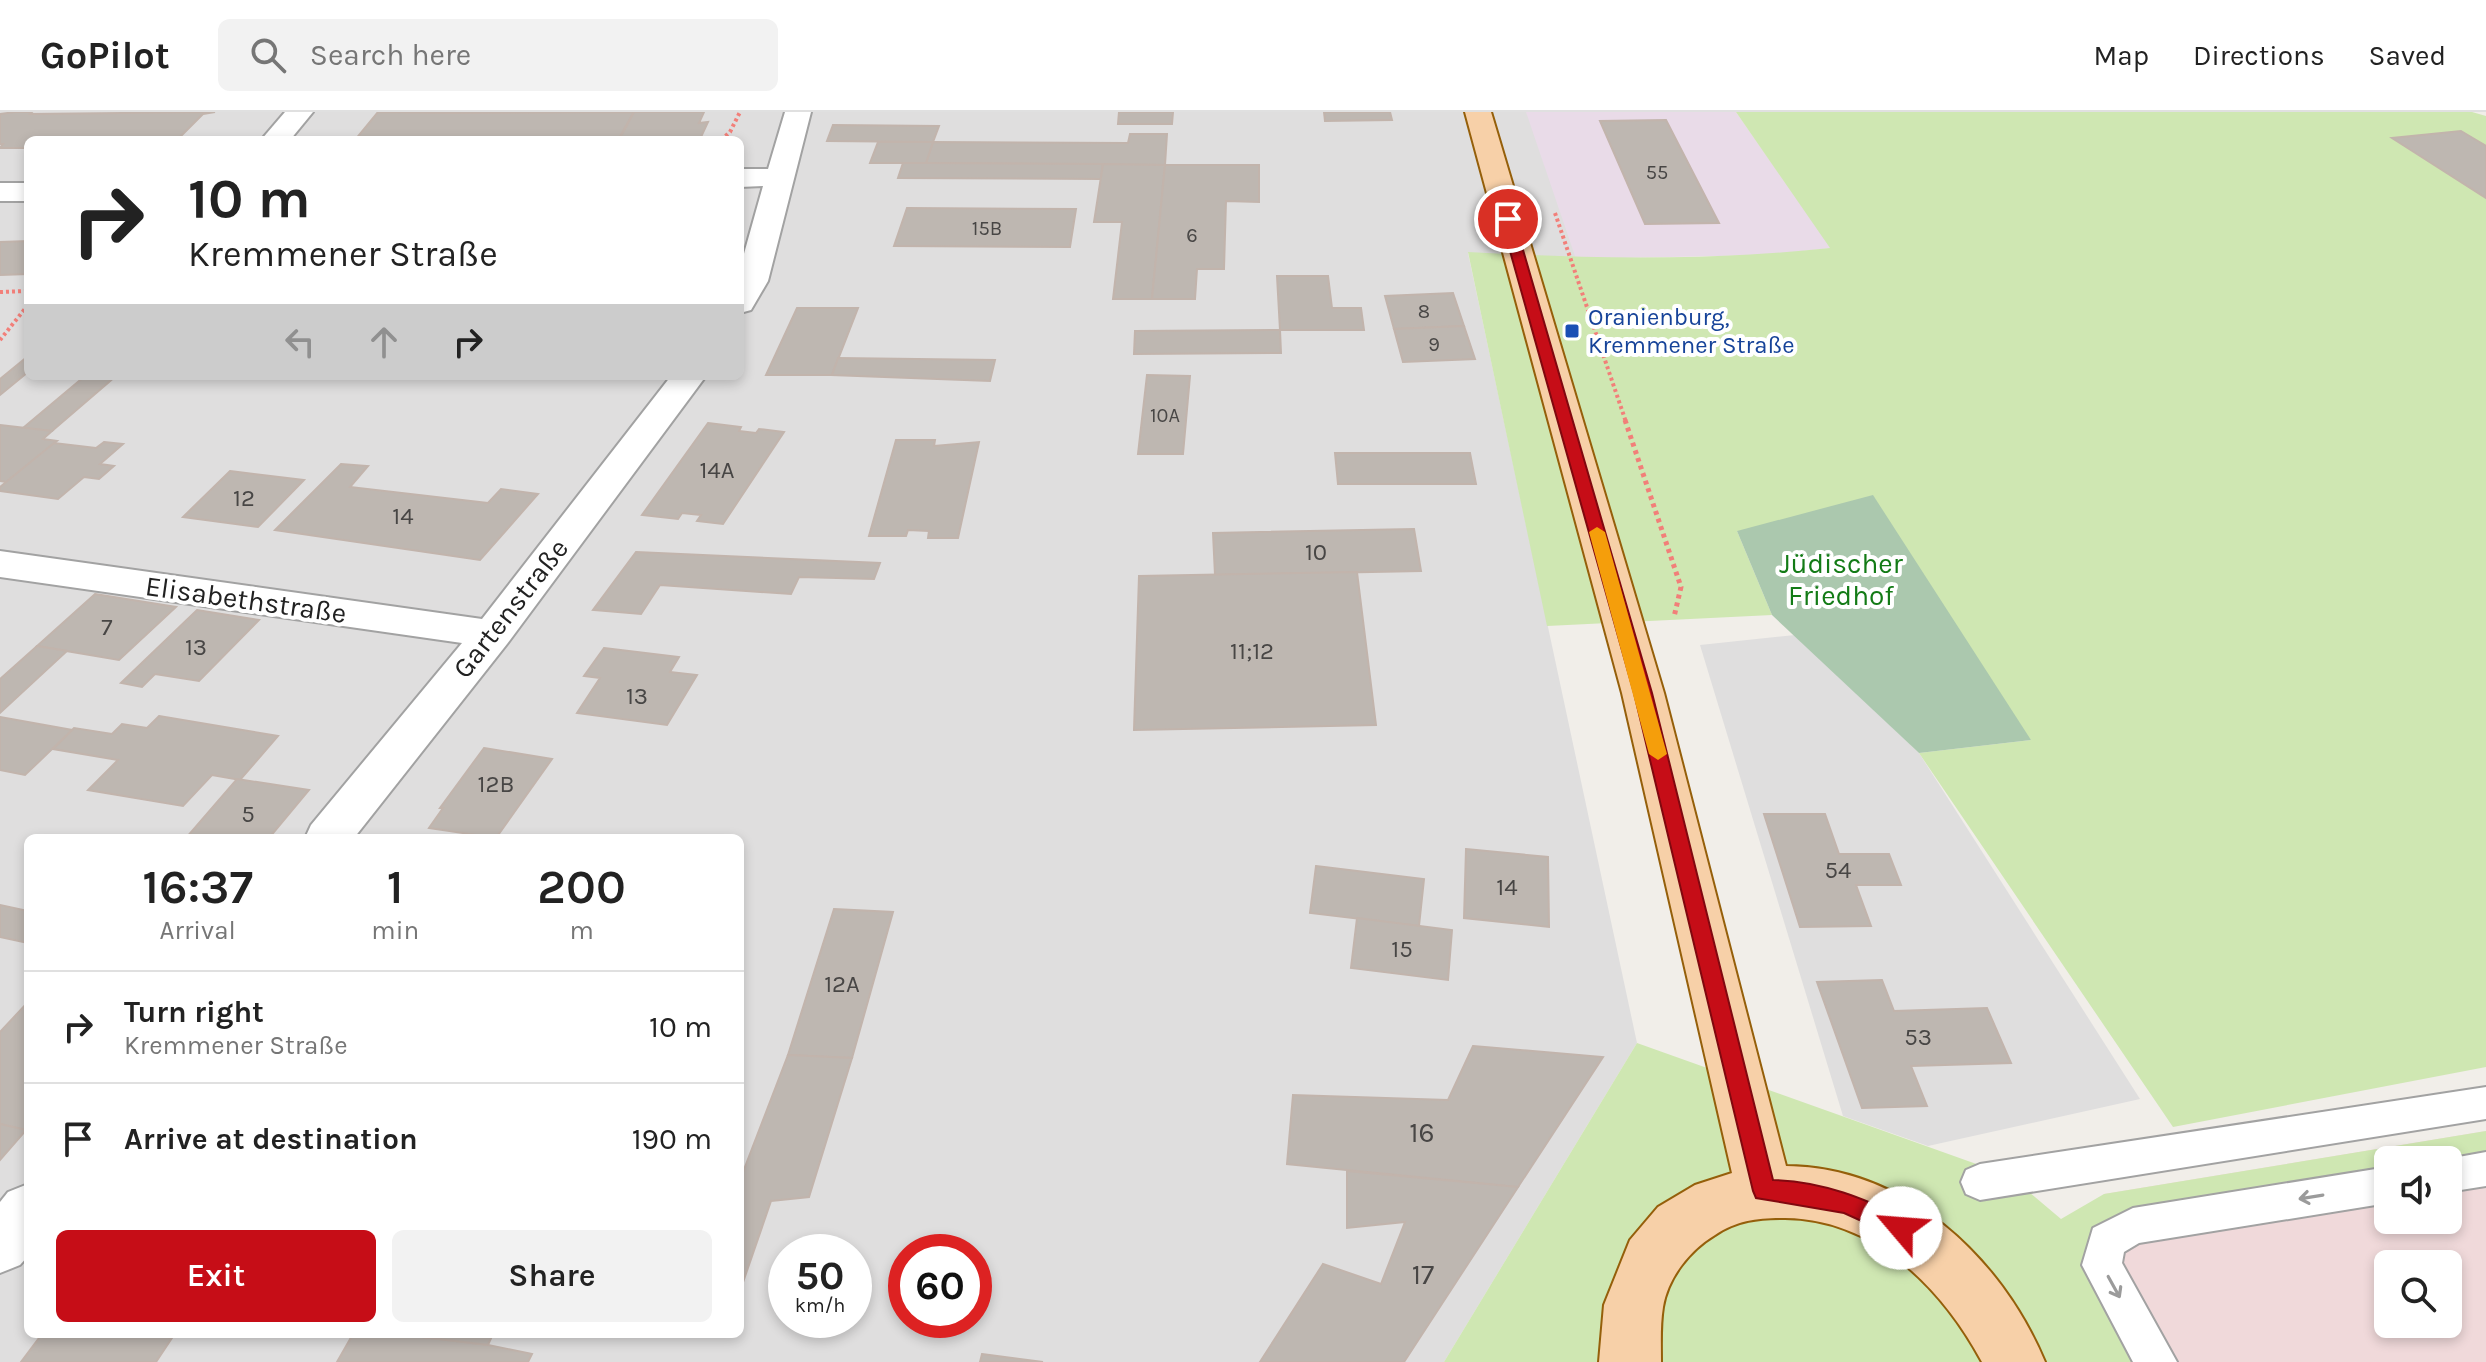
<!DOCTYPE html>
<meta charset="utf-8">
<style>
:root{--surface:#fff;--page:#f2f2f2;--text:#222;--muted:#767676;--line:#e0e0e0;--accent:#c60d17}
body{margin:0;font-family:Karla,sans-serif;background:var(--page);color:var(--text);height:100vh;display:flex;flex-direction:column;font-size:30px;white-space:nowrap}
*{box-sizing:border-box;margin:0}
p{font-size:26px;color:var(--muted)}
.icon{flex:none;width:44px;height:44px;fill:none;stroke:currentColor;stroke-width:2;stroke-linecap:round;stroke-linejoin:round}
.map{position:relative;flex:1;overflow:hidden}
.details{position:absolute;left:24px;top:722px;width:720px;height:504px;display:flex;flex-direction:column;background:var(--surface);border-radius:12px;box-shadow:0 4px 12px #0003}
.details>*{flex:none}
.guide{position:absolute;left:24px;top:24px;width:720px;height:244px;border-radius:12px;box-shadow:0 4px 12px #0003;background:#fff;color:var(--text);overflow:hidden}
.buttons{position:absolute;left:2374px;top:1034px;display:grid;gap:16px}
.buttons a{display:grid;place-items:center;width:88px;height:88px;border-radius:12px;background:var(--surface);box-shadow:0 4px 12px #0003;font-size:40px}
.speed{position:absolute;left:768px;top:1122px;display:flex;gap:16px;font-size:40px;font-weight:700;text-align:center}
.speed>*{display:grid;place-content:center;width:104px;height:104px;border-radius:50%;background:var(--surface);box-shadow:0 4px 12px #0003;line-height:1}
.speed small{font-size:20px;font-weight:400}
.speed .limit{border:12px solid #d22;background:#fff;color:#111}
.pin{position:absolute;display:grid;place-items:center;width:68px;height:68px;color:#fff;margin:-34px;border:4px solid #fff;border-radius:50%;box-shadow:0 2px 8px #0007}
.me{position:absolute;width:88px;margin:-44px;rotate:297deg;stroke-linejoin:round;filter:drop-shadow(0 0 6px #0008)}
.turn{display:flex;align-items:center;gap:28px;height:168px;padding:0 32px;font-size:36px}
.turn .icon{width:104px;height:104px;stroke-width:2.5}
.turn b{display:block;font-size:56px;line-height:68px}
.lanes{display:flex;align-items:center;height:76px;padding:0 32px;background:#0003;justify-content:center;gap:40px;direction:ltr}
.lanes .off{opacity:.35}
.eta{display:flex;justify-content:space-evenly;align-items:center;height:136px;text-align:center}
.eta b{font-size:48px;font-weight:600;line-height:56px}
.primary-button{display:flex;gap:16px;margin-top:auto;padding:16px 32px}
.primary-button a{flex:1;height:92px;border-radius:12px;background:var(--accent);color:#fff;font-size:32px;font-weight:600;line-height:92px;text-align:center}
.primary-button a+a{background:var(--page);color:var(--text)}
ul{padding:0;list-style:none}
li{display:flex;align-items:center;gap:24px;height:112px;padding:0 32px;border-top:2px solid var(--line)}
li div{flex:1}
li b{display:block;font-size:30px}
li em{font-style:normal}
header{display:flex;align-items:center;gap:48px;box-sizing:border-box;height:112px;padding:0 40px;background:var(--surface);border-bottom:2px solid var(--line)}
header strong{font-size:38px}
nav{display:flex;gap:44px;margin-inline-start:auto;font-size:28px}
.search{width:560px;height:72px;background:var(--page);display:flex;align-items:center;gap:20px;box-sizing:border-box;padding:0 28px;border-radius:12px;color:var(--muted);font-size:30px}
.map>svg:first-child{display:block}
.residential{fill:#dfdede;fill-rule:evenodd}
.commercial{fill:#f0d9da;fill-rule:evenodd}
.industrial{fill:#e9dbe8}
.grass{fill:#cfe7b2}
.cemetery{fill:#abc8ae}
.building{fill:#beb7b1;stroke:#c2b4ac;stroke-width:2}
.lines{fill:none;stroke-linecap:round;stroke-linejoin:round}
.lane-casing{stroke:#a2a2a2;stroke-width:4}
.street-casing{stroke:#a2a2a2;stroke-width:4}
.primary-casing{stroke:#955f0a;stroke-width:4}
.path-far1{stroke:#f27f79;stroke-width:4;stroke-dasharray:3 3;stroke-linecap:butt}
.path{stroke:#f27f79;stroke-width:5;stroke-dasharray:4 4;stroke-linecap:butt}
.lane{fill:#fff;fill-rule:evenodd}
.street{fill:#fff;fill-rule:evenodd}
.primary{fill:#f7d0a8;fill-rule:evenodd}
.oneway{stroke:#9b9b9b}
.route{fill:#c60d17;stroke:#81080f;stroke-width:2}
.slow{fill:#f59e0b}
.transit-dot{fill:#1a4fb4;stroke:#fff;stroke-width:3}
.labels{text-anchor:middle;stroke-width:8;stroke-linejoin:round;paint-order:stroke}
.far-number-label{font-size:20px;fill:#484645}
.far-transit-label{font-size:24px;fill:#164399;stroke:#fff;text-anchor:start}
.number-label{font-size:24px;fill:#484645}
.park-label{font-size:28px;fill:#137b16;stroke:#fff}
.street-label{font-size:28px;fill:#212121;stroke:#fff}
.near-number-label{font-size:28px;fill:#484645}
</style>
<header>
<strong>GoPilot</strong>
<div class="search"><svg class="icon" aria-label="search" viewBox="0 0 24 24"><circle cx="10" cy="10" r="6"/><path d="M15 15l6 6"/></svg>Search here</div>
<nav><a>Map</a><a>Directions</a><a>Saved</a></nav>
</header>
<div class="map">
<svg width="2486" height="1250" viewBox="0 0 2486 1250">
<rect width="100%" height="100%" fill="#f1eee9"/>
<g class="residential">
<path d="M0,0H1736L1576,147L1468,141L1637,931L1444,1250H0ZM28,28H740V264H28ZM28,726H740V1222H28ZM786,1140H854V1208H786ZM906,1140H974V1208H906Z"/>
<polygon points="1795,523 1919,641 2140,987 1928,1034 1843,1004 1700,533"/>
</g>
<path class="commercial" d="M2486,1019V1250H2096L2064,1179L2104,1082ZM2388,1048H2448V1108H2388ZM2388,1152H2448V1212H2388Z"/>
<polygon class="industrial" points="1526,0 1736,0 1831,136 1766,143 1576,147"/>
<g class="grass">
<path d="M1736,0H2472L2486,4V955L2173,1015L1919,641L2031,628L1737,419L1772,503L1547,514L1468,140C1589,147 1710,149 1830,136Z"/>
<polygon points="1637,931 2010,1064 2061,1107 2104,1082 2486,1019 2486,1042 2448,1048 2388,1048 2388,1059 2113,1105 2088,1130 2091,1169 2135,1250 1444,1250"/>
</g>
<polygon class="cemetery" points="1873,383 2031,628 1919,641 1772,503 1737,419"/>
<g class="building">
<polygon points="15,0 32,0 30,2 215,0 203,2 177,28 28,28 28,36 0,36 3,32 0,32 0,2"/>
<polygon points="378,0 447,1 634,0 619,26 355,28"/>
<polygon points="634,0 704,0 699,11 708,10 701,25 619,28"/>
<polygon points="1119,0 1173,0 1172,12 1118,12"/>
<polygon points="1324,0 1390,0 1392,8 1325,9"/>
<polygon points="1666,8 1719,111 1645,112 1600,9"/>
<polygon points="833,13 939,14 933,30 827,29"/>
<polygon points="2461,19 2486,34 2486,86 2392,26"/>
<polygon points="1130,22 1167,22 1165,53 926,51 933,30 1128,31"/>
<polygon points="878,30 933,30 926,51 870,51"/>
<polygon points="903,51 926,51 1103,52 1101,67 898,66"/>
<polygon points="1103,52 1165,53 1152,187 1113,187 1122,110 1094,110"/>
<polygon points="1165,53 1259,53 1259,90 1226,89 1224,157 1197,157 1195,187 1152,187"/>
<polygon points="907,96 1076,97 1070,135 894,134"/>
<polygon points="28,129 28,162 0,163 0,130"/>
<polygon points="1277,164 1328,164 1332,196 1361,196 1364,218 1280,218"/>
<polygon points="1453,181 1464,214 1394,217 1385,184"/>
<polygon points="797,196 858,196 832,263 766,263"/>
<polygon points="1464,214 1475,247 1403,250 1394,217"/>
<polygon points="1280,218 1281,241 1134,242 1135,219"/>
<polygon points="28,244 28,260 0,283 0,267"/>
<polygon points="838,246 995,248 990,269 832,263"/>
<polygon points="1147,263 1190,264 1183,342 1138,342"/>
<polygon points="85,264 116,264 52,319 23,316"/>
<polygon points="708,311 741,315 739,319 756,321 759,317 784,320 723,412 697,409 701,403 682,401 678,407 642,403"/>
<polygon points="0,313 52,319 43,327 57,329 6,370 0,369"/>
<polygon points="896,328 935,328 934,334 979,330 958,426 928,426 929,419 908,418 906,424 869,424"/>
<polygon points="104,330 123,332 100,352 114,354 99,367 84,365 58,387 0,379 0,375 54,331 96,336"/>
<polygon points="1335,341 1470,341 1476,372 1338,372"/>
<polygon points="341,352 368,354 350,375 488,391 501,377 538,382 480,448 275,418"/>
<polygon points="230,359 304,368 258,415 183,405"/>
<polygon points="1414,417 1421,459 1215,463 1213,421"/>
<polygon points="636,440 880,451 874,467 799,465 791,482 660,473 641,502 593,498"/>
<polygon points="1357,460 1376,613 1134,618 1139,464"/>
<polygon points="95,482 176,495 119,548 37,534"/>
<polygon points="197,498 259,508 199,569 155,562 142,575 121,571"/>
<polygon points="37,534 67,539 0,601 0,567"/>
<polygon points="604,536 679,545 670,560 697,563 667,613 577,601 600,566 584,564"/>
<polygon points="159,604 278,624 240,668 212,663 183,694 88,678 118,648 53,637 74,616 112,622 122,612 147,616"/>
<polygon points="0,605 72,618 25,663 0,658"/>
<polygon points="484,636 552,647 496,726 429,716 443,696 440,696"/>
<polygon points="237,667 309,678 269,726 186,726"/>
<polygon points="1764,702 1825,702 1839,742 1889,742 1901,773 1856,773 1871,814 1800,815"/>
<polygon points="1466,737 1548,745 1549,815 1464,806"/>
<polygon points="1316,754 1424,767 1419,814 1310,801"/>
<polygon points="0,793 28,799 28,831 0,825"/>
<polygon points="834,797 893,800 852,946 788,943"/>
<polygon points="1357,806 1452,818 1448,868 1351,856"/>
<polygon points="1882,868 1894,899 1987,896 2011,951 1911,954 1927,994 1862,996 1817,870"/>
<polygon points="28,890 28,1016 26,1018 0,1012 0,920"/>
<polygon points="1473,934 1603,945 1518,1075 1287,1052 1293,983 1448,988"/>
<polygon points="788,943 852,946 809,1085 771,1089 740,1179 740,1068"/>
<polygon points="0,1012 26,1018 0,1048"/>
<polygon points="1347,1059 1518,1075 1404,1250 1260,1250 1323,1152 1381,1172 1405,1110 1347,1116"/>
<polygon points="42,1222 152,1222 172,1226 156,1250 21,1250"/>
<polygon points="353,1222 398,1222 488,1233 532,1242 528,1250 337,1250"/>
<polygon points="398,1222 493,1222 488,1233"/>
<polygon points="982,1242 1043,1250 980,1250"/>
</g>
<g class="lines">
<defs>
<g id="lane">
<polygon points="2486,975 2486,1007 1980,1088 1966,1082 1961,1070 1966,1058 1980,1052"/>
<polygon points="2486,1040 2486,1074 2448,1080 2448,1048 2442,1048"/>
<polygon points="2388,1055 2388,1091 2139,1131 2124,1140 2122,1151 2177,1250 2133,1250 2082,1153 2093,1116 2133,1096"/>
</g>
<g id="street">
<polygon points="285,0 313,0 290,28 261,28"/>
<polygon points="785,0 811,0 768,169 751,198 740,201 740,156 763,74 740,75 740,57 768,57"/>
<rect x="0" y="71" width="28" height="18"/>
<polygon points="671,264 706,264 507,532 354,726 305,726 311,713 462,531 0,465 0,439 482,507"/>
<polygon points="28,1072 28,1144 20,1153 0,1161 0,1090 8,1080"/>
</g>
<path id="primary" d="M1465,0H1491L1664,581L1786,1054C1905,1055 2001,1145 2045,1250H1982C1942,1176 1875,1107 1785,1106C1759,1106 1737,1108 1715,1123C1690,1138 1668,1165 1663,1195C1660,1213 1661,1232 1661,1250H1599L1604,1193L1630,1128L1658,1095L1695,1073L1732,1061L1622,581Z"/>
</defs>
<use href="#lane" class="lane-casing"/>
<use href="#street" class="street-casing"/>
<use href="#primary" class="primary-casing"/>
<g class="path-far1">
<polyline points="721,28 730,20 740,0"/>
<polyline points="1555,101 1626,310"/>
<polyline points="0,180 28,179"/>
<polyline points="0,228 28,193"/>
</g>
<polyline class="path" points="1625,308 1681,475 1674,505"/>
<use href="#lane" class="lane"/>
<use href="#street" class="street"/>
<use href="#primary" class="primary"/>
</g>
<defs><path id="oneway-shaft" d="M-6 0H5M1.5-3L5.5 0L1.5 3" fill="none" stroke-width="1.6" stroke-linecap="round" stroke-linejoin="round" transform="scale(2)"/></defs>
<g class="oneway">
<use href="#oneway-shaft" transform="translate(2311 1085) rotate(171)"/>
<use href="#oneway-shaft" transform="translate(2114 1175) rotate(61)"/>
</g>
<path class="route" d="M1508,103L1514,107L1652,581L1773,1068C1823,1069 1865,1087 1909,1108L1913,1116L1909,1124L1901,1127L1844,1101L1756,1086L1753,1079L1634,581L1501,107Z"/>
<polygon class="slow" points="1597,415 1605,420 1667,642 1658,648 1649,642 1589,420"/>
<rect class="transit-dot" x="1564" y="211" width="16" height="16" rx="4"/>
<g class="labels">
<g class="far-number-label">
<text x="1657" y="67">55</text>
<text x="987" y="123">15B</text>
<text x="1192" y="130">6</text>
<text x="1424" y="206">8</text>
<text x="1434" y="239">9</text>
<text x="1165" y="310">10A</text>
</g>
<g class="far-transit-label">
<text x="1588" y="213">Oranienburg,<tspan x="1588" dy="28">Kremmener Straße</tspan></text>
</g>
<g class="number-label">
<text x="717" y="366">14A</text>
<text x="244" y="394">12</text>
<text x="403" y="412">14</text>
<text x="1316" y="448">10</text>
<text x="107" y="523">7</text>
<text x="196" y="543">13</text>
<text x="1252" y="547">11;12</text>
<text x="637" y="592">13</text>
<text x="496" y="680">12B</text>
<text x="248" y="710">5</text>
<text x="1838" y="766">54</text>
<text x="1507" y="783">14</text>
<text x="1402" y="845">15</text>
<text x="842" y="880">12A</text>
<text x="1918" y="933">53</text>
</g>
<g class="park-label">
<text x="1841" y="461">Jüdischer<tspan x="1841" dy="32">Friedhof</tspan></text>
</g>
<g class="street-label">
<text transform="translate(246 487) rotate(8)" y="10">Elisabethstraße</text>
<text transform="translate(510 496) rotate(-52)" y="10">Gartenstraße</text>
</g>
<g class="near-number-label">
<text x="1422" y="1030">16</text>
<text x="1423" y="1172">17</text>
</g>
</g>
</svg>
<div class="buttons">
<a><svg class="icon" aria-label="sound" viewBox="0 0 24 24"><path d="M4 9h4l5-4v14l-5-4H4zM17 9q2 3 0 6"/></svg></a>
<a><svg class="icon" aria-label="search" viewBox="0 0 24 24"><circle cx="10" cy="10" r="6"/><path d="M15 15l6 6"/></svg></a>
</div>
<div class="speed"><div>50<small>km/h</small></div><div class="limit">60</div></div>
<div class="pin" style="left:1508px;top:107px;background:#d93025"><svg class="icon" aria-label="arrive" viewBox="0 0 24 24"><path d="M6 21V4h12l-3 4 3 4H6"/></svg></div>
<svg class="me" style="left:1901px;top:1116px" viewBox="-20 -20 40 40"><circle r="19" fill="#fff"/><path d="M0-13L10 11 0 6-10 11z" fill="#c60d17"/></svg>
<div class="guide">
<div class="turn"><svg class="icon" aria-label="right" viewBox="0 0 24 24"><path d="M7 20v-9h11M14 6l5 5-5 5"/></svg><div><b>10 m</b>Kremmener Straße</div></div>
<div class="lanes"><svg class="icon off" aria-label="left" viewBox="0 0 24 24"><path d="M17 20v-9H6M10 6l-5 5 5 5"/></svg><svg class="icon off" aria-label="ahead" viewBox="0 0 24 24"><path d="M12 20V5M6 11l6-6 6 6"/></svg><svg class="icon" aria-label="right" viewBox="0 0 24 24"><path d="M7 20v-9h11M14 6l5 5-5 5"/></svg></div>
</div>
<section class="details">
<div class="eta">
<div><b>16:37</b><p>Arrival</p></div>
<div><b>1</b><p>min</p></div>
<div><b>200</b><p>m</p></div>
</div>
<ul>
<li><svg class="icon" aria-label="right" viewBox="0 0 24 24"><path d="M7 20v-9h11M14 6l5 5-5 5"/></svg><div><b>Turn right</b><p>Kremmener Straße</p></div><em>10 m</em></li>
<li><svg class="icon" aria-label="arrive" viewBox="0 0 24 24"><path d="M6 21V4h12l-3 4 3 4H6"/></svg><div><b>Arrive at destination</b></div><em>190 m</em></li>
</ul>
<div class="primary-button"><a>Exit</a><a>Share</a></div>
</section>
</div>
